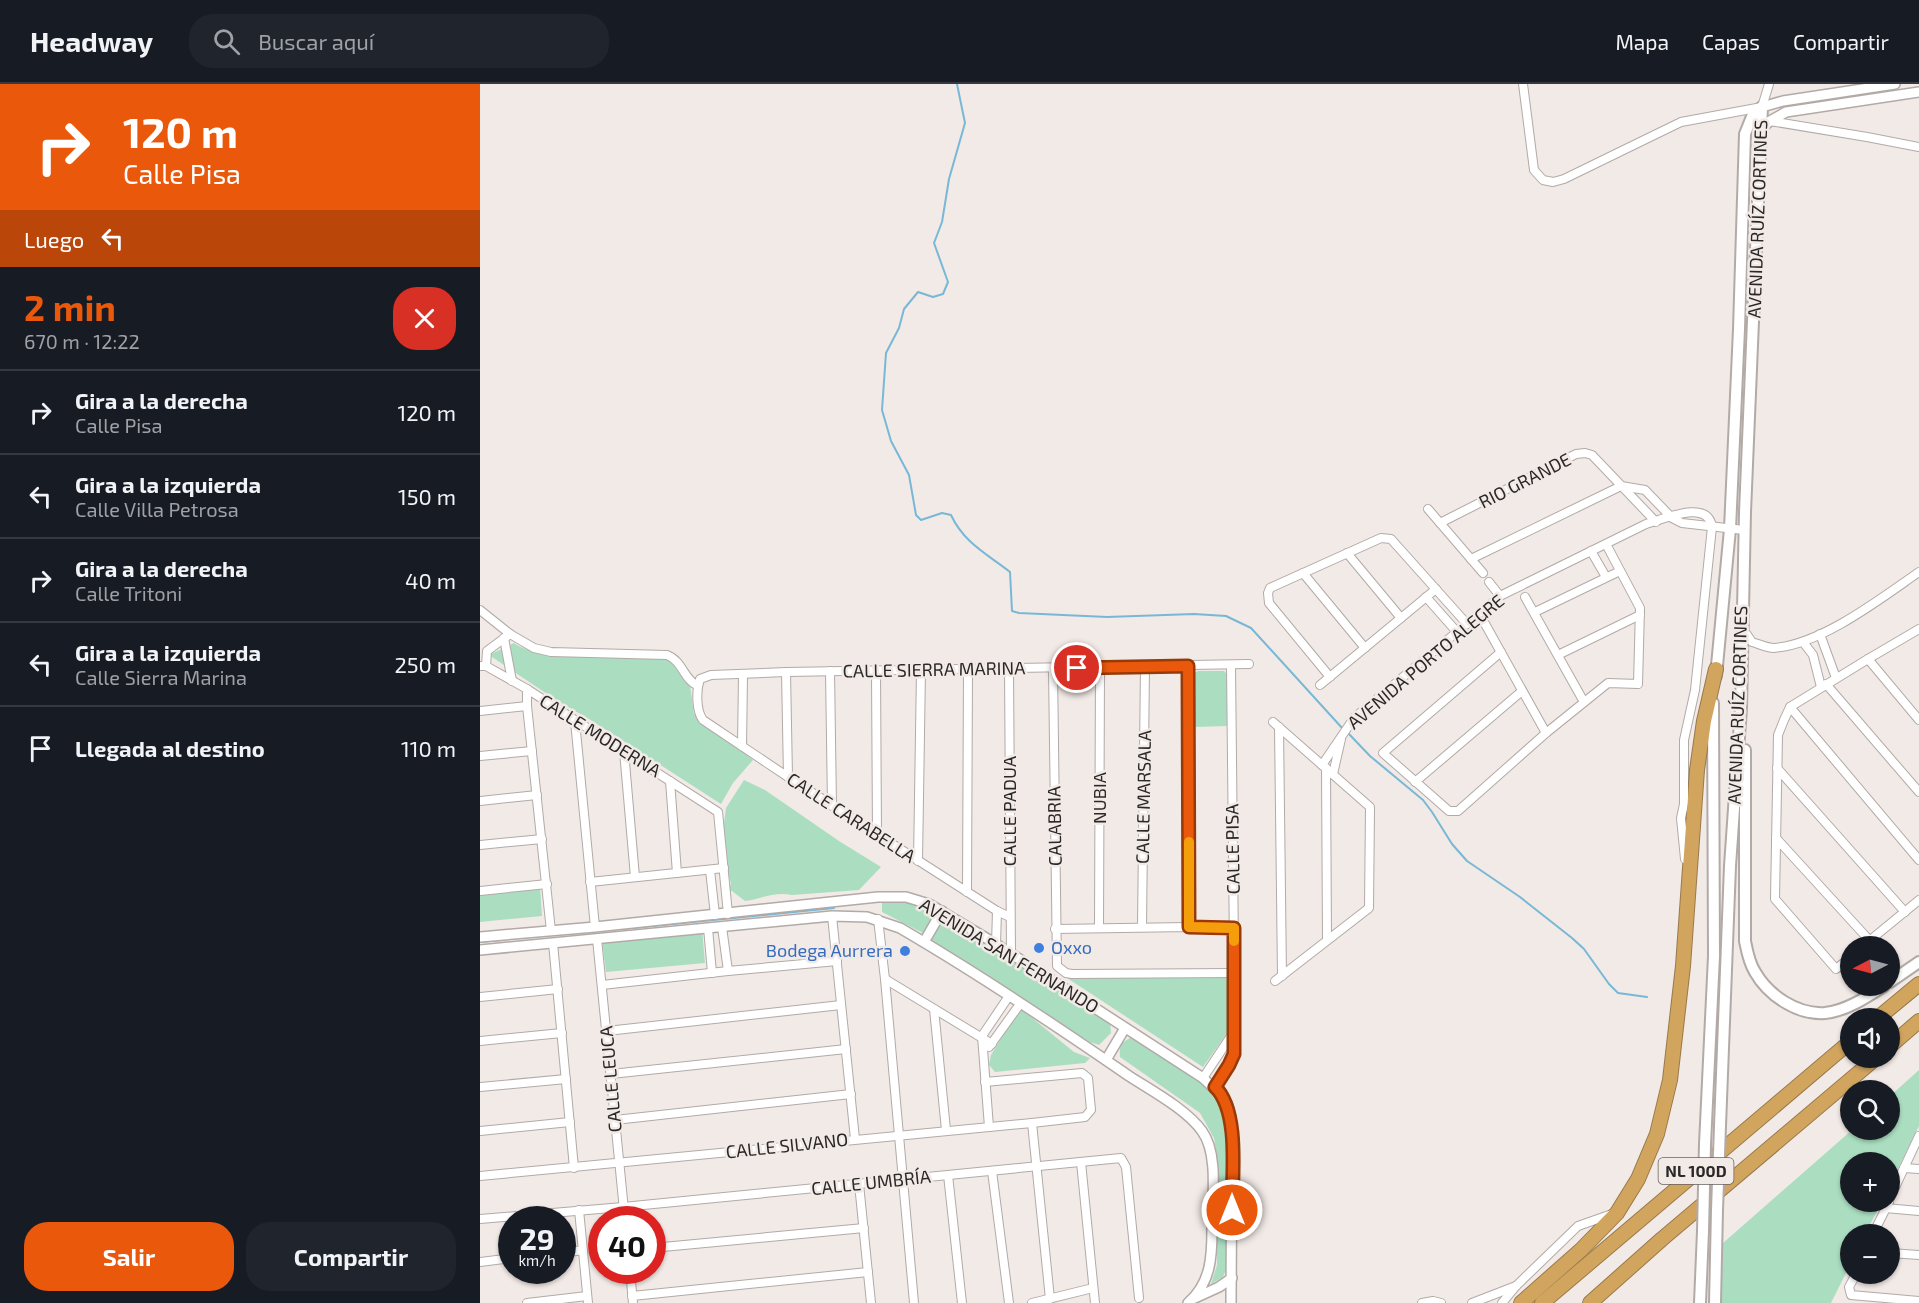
<!DOCTYPE html>
<html lang="es">
<meta charset="utf-8">
<style>
:root{--surface:#171b24;--page:#20242c;--text:#f1f3f6;--muted:#9ea1a6;--line:#363941;--accent:#ea580c}
body{margin:0;font-family:"Exo 2",sans-serif;background:var(--page);color:var(--text);height:100vh;display:flex;flex-direction:column;font-size:22px;white-space:nowrap}
*{box-sizing:border-box;margin:0}
p{font-size:20px;color:var(--muted)}
.icon{flex:none;width:33px;height:33px;fill:none;stroke:currentColor;stroke-width:2;stroke-linecap:round;stroke-linejoin:round}
.map{position:relative;flex:1;overflow:hidden}
.side{display:flex;flex-direction:column;background:var(--surface);width:480px}
.side>*{flex:none}
.guide{background:#ea580c;color:#fff;overflow:hidden}
.needle{width:39px;rotate:264deg}
.controls{position:absolute;left:1360px;top:852px;display:grid;gap:12px}
.controls a{display:grid;place-items:center;width:60px;height:60px;border-radius:50%;background:var(--surface);box-shadow:0 2px 4px #0004;font-size:30px}
.speed{position:absolute;left:18px;top:1122px;display:flex;gap:12px;font-size:30px;font-weight:700;text-align:center}
.speed>*{display:grid;place-content:center;width:78px;height:78px;border-radius:50%;background:var(--surface);box-shadow:0 2px 4px #0004;line-height:1}
.speed small{font-size:15px;font-weight:400}
.speed .limit{border:9px solid #d22;background:#fff;color:#111}
.pin{position:absolute;display:grid;place-items:center;width:51px;height:51px;color:#fff;margin:-26px;border:3px solid #fff;border-radius:50%;box-shadow:0 2px 6px #0007}
.me{position:absolute;width:66px;margin:-33px;rotate:0deg;stroke-linejoin:round;filter:drop-shadow(0 0 4px #0008)}
.turn{display:flex;align-items:center;gap:21px;height:126px;padding:0 24px;font-size:27px}
.turn .icon{width:78px;height:78px;stroke-width:2.5}
.turn b{display:block;font-size:42px;line-height:51px}
.then{display:flex;align-items:center;height:57px;padding:0 24px;background:#0003;gap:12px;font-size:22px}
.round{display:grid;place-items:center;flex:none;width:63px;height:63px;border-radius:24px;background:var(--page)}
.head{display:flex;align-items:center;justify-content:space-between;height:102px;padding:0 24px}
h1{font-size:36px;font-weight:700;line-height:45px;color:var(--accent)}
.cta{display:flex;gap:12px;margin-top:auto;padding:12px 24px}
.cta a{flex:1;height:69px;border-radius:24px;background:var(--accent);color:#fff;font-size:24px;font-weight:700;line-height:69px;text-align:center}
.cta a+a{background:var(--page);color:var(--text)}
ul{padding:0;list-style:none}
li{display:flex;align-items:center;gap:18px;height:84px;padding:0 24px;border-top:2px solid var(--line)}
li div{flex:1}
li b{display:block;font-size:22px}
li em{font-style:normal}
header{display:flex;align-items:center;gap:36px;box-sizing:border-box;height:84px;padding:0 30px;background:var(--surface);border-bottom:2px solid var(--line)}
header strong{font-size:28px}
nav{display:flex;gap:33px;margin-inline-start:auto;font-size:21px}
.search{width:420px;height:54px;background:var(--page);display:flex;align-items:center;gap:15px;box-sizing:border-box;padding:0 21px;border-radius:24px;color:var(--muted);font-size:22px}
main{display:flex;flex:1;min-height:0}
.map>svg:first-child{display:block}
.green{fill:#abdec1}
.lines{fill:none;stroke-linecap:round;stroke-linejoin:round}
.stream{stroke:#78b8d6;stroke-width:2}
.minor-casing{stroke:#b2aaa7;stroke-width:10}
.tertiary-casing{stroke:#b2aaa7;stroke-width:12}
.secondary-casing{stroke:#b2aaa7;stroke-width:14}
.motorway-casing{stroke:#98794b;stroke-width:16}
.minor{stroke:#fff;stroke-width:8}
.tertiary{stroke:#fff;stroke-width:9}
.secondary{stroke:#fff;stroke-width:10}
.motorway{stroke:#d2a55f;stroke-width:14}
.secondary-bridge-casing{stroke:#b2aaa7;stroke-width:14;stroke-linecap:butt}
.secondary-bridge{stroke:#fff;stroke-width:10}
.route-casing{stroke:#983908;stroke-width:15}
.route{stroke:#ea580c;stroke-width:10}
.slow{stroke:#f59e0b;stroke-width:10}
.shop-dot{fill:#3f7fe0;stroke:#f2eae6;stroke-width:2}
.labels{text-anchor:middle;stroke-width:5;stroke-linejoin:round;paint-order:stroke}
.shield{fill:#f2eae6;stroke:#676260;stroke-width:1.5}
.shield-label{font-size:16px;font-weight:bold;fill:#2b2827}
.street-label{font-size:18px;fill:#2b2827;stroke:#f2eae6}
.shop-label{font-size:18px;fill:#366cbe;stroke:#f2eae6;text-anchor:start}
</style>
<header>
<strong>Headway</strong>
<div class="search"><svg class="icon" aria-label="search" viewBox="0 0 24 24"><circle cx="10" cy="10" r="6"/><path d="M15 15l6 6"/></svg>Buscar aquí</div>
<nav><a>Mapa</a><a>Capas</a><a>Compartir</a></nav>
</header>
<main>
<section class="side">
<div class="guide">
<div class="turn"><svg class="icon" aria-label="right" viewBox="0 0 24 24"><path d="M7 20v-9h11M14 6l5 5-5 5"/></svg><div><b>120 m</b>Calle Pisa</div></div>
<div class="then">Luego<svg class="icon" aria-label="left" viewBox="0 0 24 24"><path d="M17 20v-9H6M10 6l-5 5 5 5"/></svg></div>
</div>
<div class="head"><div><h1>2 min</h1><p>670 m · 12:22</p></div><a class="round" style="background:#d93025;color:#fff"><svg class="icon" aria-label="close" viewBox="0 0 24 24"><path d="M6 6l12 12M18 6L6 18"/></svg></a></div>
<ul>
<li><svg class="icon" aria-label="right" viewBox="0 0 24 24"><path d="M7 20v-9h11M14 6l5 5-5 5"/></svg><div><b>Gira a la derecha</b><p>Calle Pisa</p></div><em>120 m</em></li>
<li><svg class="icon" aria-label="left" viewBox="0 0 24 24"><path d="M17 20v-9H6M10 6l-5 5 5 5"/></svg><div><b>Gira a la izquierda</b><p>Calle Villa Petrosa</p></div><em>150 m</em></li>
<li><svg class="icon" aria-label="right" viewBox="0 0 24 24"><path d="M7 20v-9h11M14 6l5 5-5 5"/></svg><div><b>Gira a la derecha</b><p>Calle Tritoni</p></div><em>40 m</em></li>
<li><svg class="icon" aria-label="left" viewBox="0 0 24 24"><path d="M17 20v-9H6M10 6l-5 5 5 5"/></svg><div><b>Gira a la izquierda</b><p>Calle Sierra Marina</p></div><em>250 m</em></li>
<li><svg class="icon" aria-label="arrive" viewBox="0 0 24 24"><path d="M6 21V4h12l-3 4 3 4H6"/></svg><div><b>Llegada al destino</b></div><em>110 m</em></li>
</ul>
<div class="cta"><a>Salir</a><a>Compartir</a></div>
</section>
<div class="map">
<svg width="1439" height="1219" viewBox="0 0 1439 1219">
<rect width="100%" height="100%" fill="#f2eae6"/>
<g class="green">
<path d="M34,559C60,579 151,572 185,570L210,601L214,630L273,676L253,699L241,720L109,635L76,616L9,571Z"/>
<polygon points="718,587 744,587 747,590 747,642 714,643 714,589"/>
<path d="M264,696L285,706L359,757L401,783L379,806L312,811C295,807 281,815 265,817L252,807H246L251,800L241,761L246,724Z"/>
<polygon points="60,802 62,832 0,838 0,810"/>
<polygon points="415,813 457,827 443,849 402,828 402,814"/>
<polygon points="465,833 630,937 631,949 619,961 610,958 451,856"/>
<polygon points="222,845 225,879 126,888 122,857"/>
<polygon points="587,894 746,894 748,900 747,949 723,983"/>
<polygon points="540,924 594,968 610,974 605,979 515,988 509,981 511,971"/>
<path d="M650,954L658,955L726,1003L740,1022L747,1043L748,1181L743,1193L731,1200L737,1181V1072L734,1054L720,1029L640,973C639,962 641,959 650,954Z"/>
<polygon points="1439,986 1439,1042 1410,1101 1410,1078 1371,1078 1371,1118 1402,1118 1385,1150 1371,1150 1371,1179 1351,1219 1241,1219 1243,1159 1372,1046 1410,1046 1410,1012"/>
</g>
<g class="lines">
<g class="stream">
<path d="M477,0L485,39L469,95L462,138L454,159L468,198L463,210L453,213L438,208L424,225L419,244L406,269L402,326L411,357L429,391L436,431L441,436L462,429L471,431C484,459 507,470 530,488L532,527L539,529L627,533L714,530L746,532L771,544L863,645"/>
<polyline points="868,649 890,672 943,716 952,728 972,760 987,777 1040,813 1092,854 1104,865 1129,900 1138,909 1167,913"/>
<polyline points="142,845 354,824"/>
<polyline points="0,858 22,856"/>
</g>
<defs>
<g id="minor">
<polyline points="1043,0 1054,86 1063,96 1073,98 1084,95 1201,38 1282,23 1289,0"/>
<polyline points="1290,37 1387,53 1439,63"/>
<polyline points="948,425 1003,489"/>
<polyline points="960,439 1096,370 1105,369 1112,371 1176,438"/>
<polyline points="1111,467 1126,493"/>
<polyline points="867,469 921,534"/>
<polyline points="991,475 1141,402 1165,406 1192,434 1202,439 1264,446"/>
<polyline points="823,489 885,564"/>
<polyline points="1009,498 1020,512"/>
<polyline points="946,513 977,548"/>
<polyline points="1045,513 1104,618"/>
<polyline points="0,526 30,550"/>
<polyline points="1055,528 1140,487"/>
<polyline points="1004,538 1066,649"/>
<path d="M1263,545L1272,558C1279,560 1287,564 1294,564C1342,560 1400,515 1439,488"/>
<polyline points="1340,550 1356,594"/>
<polyline points="24,554 32,597"/>
<polyline points="1323,558 1333,571 1341,603"/>
<polyline points="1021,568 903,669 969,727 978,727 1066,649 1128,599 1158,600 1160,524 1126,460"/>
<polyline points="1078,571 1160,531"/>
<polyline points="1388,575 1439,545"/>
<polyline points="0,582 6,582 47,605 238,728 248,830"/>
<path d="M6,582L7,567L30,550L54,564L71,568L187,571C203,577 203,595 218,602"/>
<polyline points="708,582 709,843"/>
<polyline points="573,584 577,882 586,889 592,890 754,889"/>
<polyline points="529,585 531,870"/>
<polyline points="350,587 352,722"/>
<polyline points="396,587 397,750"/>
<polyline points="306,588 308,693"/>
<polyline points="850,593 789,519 788,509 790,504 901,454 911,455 987,540"/>
<polyline points="1346,600 1439,708"/>
<polyline points="840,601 956,505"/>
<polyline points="47,605 47,622 71,847"/>
<polyline points="1310,623 1439,776"/>
<polyline points="0,627 47,622"/>
<polyline points="95,637 115,843"/>
<polyline points="793,638 890,723 889,824 795,897"/>
<polyline points="799,643 802,892"/>
<polyline points="262,662 263,590"/>
<polyline points="144,667 155,793"/>
<polyline points="0,672 52,667"/>
<path d="M842,681L874,634L1020,512L1166,440C1182,436 1228,414 1232,443L1215,606L1204,656V720L1201,734L1205,775"/>
<polyline points="846,684 847,856"/>
<polyline points="1297,684 1425,828"/>
<polyline points="853,690 861,655"/>
<polyline points="190,697 197,789"/>
<polyline points="935,698 1042,607"/>
<polyline points="0,717 57,711"/>
<polyline points="1296,754 1390,857"/>
<polyline points="0,761 62,755"/>
<polyline points="438,777 441,586"/>
<polyline points="230,786 235,831"/>
<polyline points="110,798 244,784"/>
<polyline points="0,807 67,800"/>
<polyline points="487,808 488,585"/>
<polyline points="352,832 375,1055"/>
<path d="M530,833L517,827L308,693L223,636C216,627 216,606 220,595L231,591L306,588L769,580"/>
<polyline points="398,835 405,895 434,1219"/>
<polyline points="242,843 248,887"/>
<polyline points="662,843 665,582"/>
<polyline points="228,844 232,889"/>
<polyline points="619,844 620,583"/>
<polyline points="575,845 709,843 754,844"/>
<polyline points="117,855 145,1136"/>
<polyline points="73,859 94,1084"/>
<polyline points="516,860 517,827"/>
<polyline points="1383,862 1439,816"/>
<polyline points="1371,873 1356,885 1295,815 1298,651 1304,636 1310,623 1388,575 1439,636"/>
<polyline points="405,895 512,960"/>
<polyline points="122,901 248,887 357,877"/>
<polyline points="0,913 78,905"/>
<polyline points="454,925 466,1046"/>
<polyline points="127,947 361,921"/>
<polyline points="0,957 82,949"/>
<polyline points="509,963 540,920"/>
<polyline points="131,990 366,965"/>
<polyline points="723,994 753,949"/>
<polyline points="0,1003 86,995"/>
<polyline points="735,1003 752,976 755,961 751,581"/>
<polyline points="135,1036 371,1010"/>
<polyline points="552,1039 570,1215"/>
<polyline points="509,1043 502,952 529,912"/>
<polyline points="0,1047 90,1038"/>
<polyline points="601,1078 615,1219"/>
<polyline points="1424,1084 1439,1085"/>
<polyline points="512,1087 529,1219"/>
<polyline points="468,1091 482,1219"/>
<polyline points="0,1092 552,1039 605,1033 611,1026 608,994 602,989 505,998"/>
<polyline points="379,1100 391,1219"/>
<polyline points="1410,1114 1439,1052"/>
<polyline points="1405,1124 1439,1127"/>
<polyline points="99,1126 108,1219"/>
<polyline points="0,1135 143,1123 641,1074 646,1083 659,1214"/>
<polyline points="1393,1150 1409,1118"/>
<polyline points="172,1164 384,1144"/>
<polyline points="82,1169 103,1166"/>
<polyline points="1410,1169 1439,1171"/>
<polyline points="0,1178 32,1174"/>
<polyline points="150,1186 153,1219"/>
<polyline points="1376,1190 1369,1203 1371,1211 1439,1217"/>
<polyline points="152,1212 388,1188"/>
<polyline points="47,1219 107,1212"/>
<polyline points="552,1219 613,1204"/>
<polyline points="942,1219 953,1217 961,1219"/>
<polyline points="992,1219 1036,1202"/>
<polyline points="1022,1219 1036,1202 1098,1142 1132,1130"/>
</g>
<g id="tertiary">
<polyline points="1282,23 1303,17 1415,0"/>
<polyline points="1281,45 1290,37 1306,28 1439,8"/>
<polyline points="0,853 115,843 398,813 426,813 449,820 516,860 723,994 743,1013 748,1022 752,1047 751,1219"/>
<polyline points="444,858 462,827"/>
<path d="M0,866L352,832L387,833L420,844C499,890 575,941 649,992C672,1007 706,1025 722,1047C739,1070 732,1116 732,1145C732,1173 731,1199 708,1219"/>
<polyline points="626,976 645,944"/>
<polyline points="715,1214 739,1203 752,1194"/>
</g>
<g id="secondary">
<polyline points="1236,592 1250,445 1259,245 1265,50 1273,30 1282,23"/>
<path d="M1265,666V857C1267,867 1269,879 1275,888C1288,911 1317,931 1345,929C1366,927 1387,913 1404,902"/>
<polyline points="1410,898 1439,878"/>
<polyline points="1240,1042 1250,782 1261,624 1265,428 1282,23"/>
<polyline points="1225,1060 1234,872 1233,619"/>
<polyline points="1220,1219 1223,1147"/>
<polyline points="1235,1219 1237,1126"/>
</g>
<g id="motorway">
<polyline points="1398,934 1439,900"/>
<polyline points="1410,962 1439,937"/>
<polyline points="1041,1219 1101,1166 1137,1129 1158,1095 1177,1050 1190,996 1203,882 1217,686 1224,637 1236,585"/>
<polyline points="1062,1219 1371,957"/>
<polyline points="1110,1219 1182,1155 1396,974"/>
</g>
</defs>
<use href="#minor" class="minor-casing"/>
<use href="#tertiary" class="tertiary-casing"/>
<use href="#secondary" class="secondary-casing"/>
<use href="#motorway" class="motorway-casing"/>
<use href="#minor" class="minor"/>
<use href="#tertiary" class="tertiary"/>
<use href="#secondary" class="secondary"/>
<use href="#motorway" class="motorway"/>
<defs>
<g id="secondary-bridge">
<polyline points="1237,1126 1240,1042"/>
<polyline points="1223,1147 1225,1060"/>
</g>
</defs>
<use href="#secondary-bridge" class="secondary-bridge-casing"/>
<use href="#secondary-bridge" class="secondary-bridge"/>
</g>
<g class="lines">
<defs>
<path id="route" d="M597,584L708,582L709,843L754,844V970L749,981L735,1003C760,1027 752,1092 752,1126"/>
</defs>
<use href="#route" class="route-casing"/>
<use href="#route" class="route"/>
<polyline class="slow" points="709,758 709,843 754,844 754,857"/>
</g>
<g class="shop-dot">
<circle cx="559" cy="864" r="6"/>
<circle cx="425" cy="867" r="6"/>
</g>
<g class="labels">
<rect class="shield" x="1178.5" y="1074" width="75" height="26" rx="4.5"/>
<g class="shield-label">
<text x="1216" y="1093">NL 100D</text>
</g>
<g class="street-label">
<text transform="translate(1278 135) rotate(-88)" y="6">AVENIDA RUÍZ CORTINES</text>
<text transform="translate(1045 397) rotate(-27)" y="6">RIO GRANDE</text>
<text transform="translate(946 578) rotate(-40)" y="6">AVENIDA PORTO ALEGRE</text>
<text transform="translate(454 586) rotate(-1)" y="6">CALLE SIERRA MARINA</text>
<text transform="translate(1258 621) rotate(-88)" y="6">AVENIDA RUÍZ CORTINES</text>
<text transform="translate(120 652) rotate(32)" y="6">CALLE MODERNA</text>
<text transform="translate(664 713) rotate(-89)" y="6">CALLE MARSALA</text>
<text transform="translate(620 714) rotate(-90)" y="6">NUBIA</text>
<text transform="translate(530 727) rotate(-90)" y="6">CALLE PADUA</text>
<text transform="translate(371 734) rotate(33)" y="6">CALLE CARABELLA</text>
<text transform="translate(575 742) rotate(-91)" y="6">CALABRIA</text>
<text transform="translate(753 765) rotate(-91)" y="6">CALLE PISA</text>
<text transform="translate(529 872) rotate(31)" y="6">AVENIDA SAN FERNANDO</text>
<text transform="translate(131 995) rotate(-95)" y="6">CALLE LEUCA</text>
<text transform="translate(307 1062) rotate(-6)" y="6">CALLE SILVANO</text>
<text transform="translate(391 1099) rotate(-6)" y="6">CALLE UMBRÍA</text>
</g>
<g class="shop-label">
<text x="571" y="870">Oxxo</text>
<text x="413" y="873" text-anchor="end">Bodega Aurrera</text>
</g>
</g>
</svg>
<div class="controls">
<a><svg class="needle" viewBox="-14 -14 28 28"><path d="M0-13l5 13h-10z" fill="#e53935"/><path d="M0 13l5-13h-10z" fill="#9ea1a6"/></svg></a>
<a><svg class="icon" aria-label="sound" viewBox="0 0 24 24"><path d="M4 9h4l5-4v14l-5-4H4zM17 9q2 3 0 6"/></svg></a>
<a><svg class="icon" aria-label="search" viewBox="0 0 24 24"><circle cx="10" cy="10" r="6"/><path d="M15 15l6 6"/></svg></a>
<a>+</a>
<a>−</a>
</div>
<div class="speed"><div>29<small>km/h</small></div><div class="limit">40</div></div>
<div class="pin" style="left:597px;top:584px;background:#d93025"><svg class="icon" aria-label="arrive" viewBox="0 0 24 24"><path d="M6 21V4h12l-3 4 3 4H6"/></svg></div>
<svg class="me" style="left:752px;top:1126px" viewBox="-20 -20 40 40"><circle r="17" fill="#ea580c" stroke="#fff" stroke-width="3"/><path d="M0-11L8 9 0 5-8 9z" fill="#fff"/></svg>
</div>
</main>
